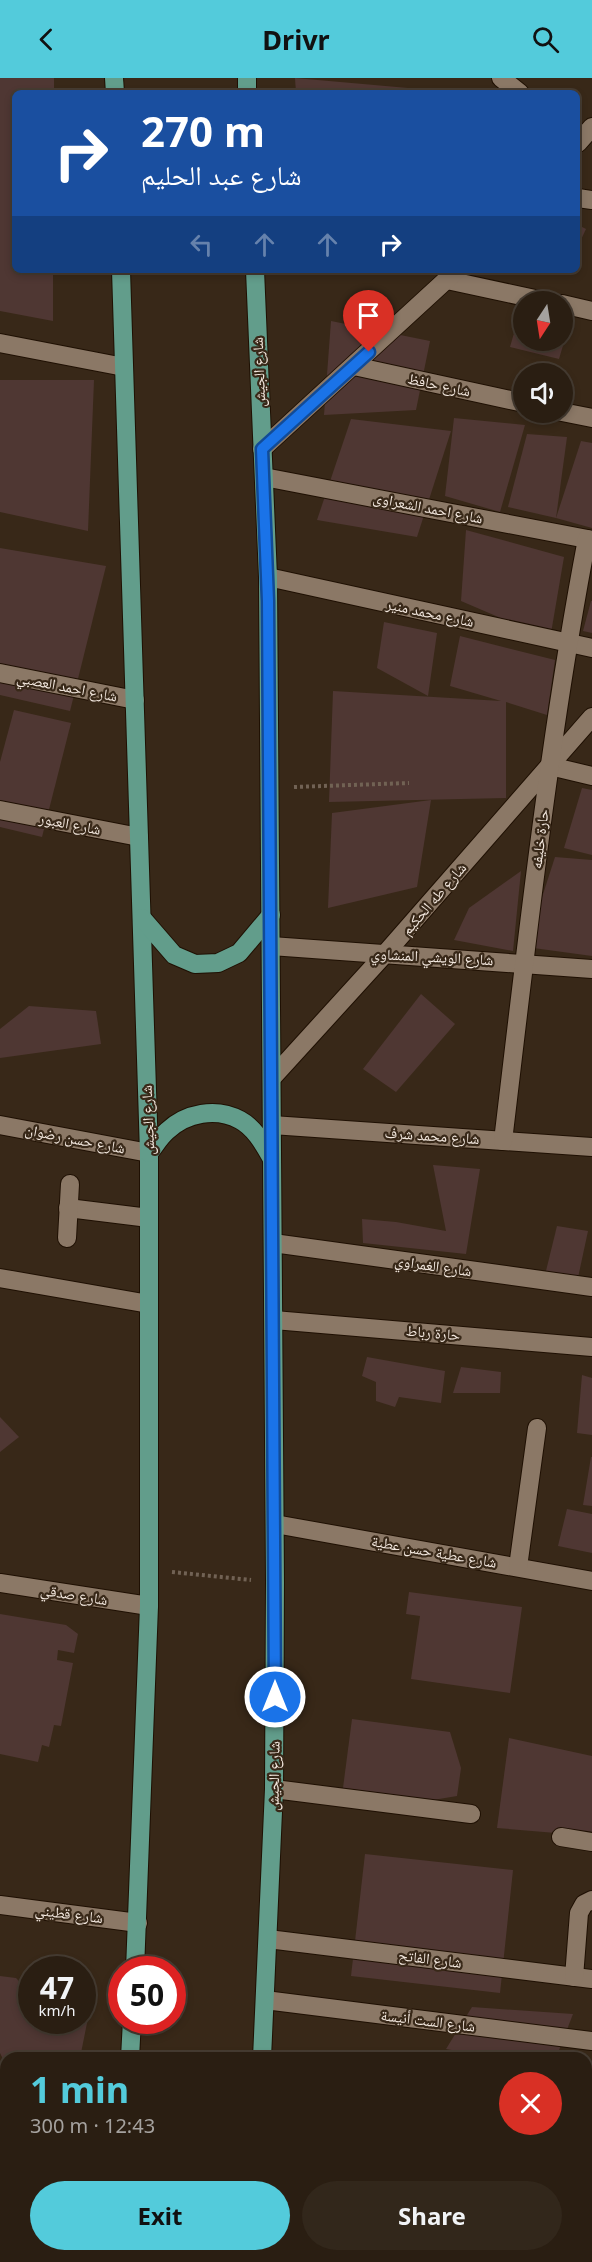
<!DOCTYPE html>
<meta charset="utf-8">
<style>
:root{--surface:#2a1e12;--page:#32271b;--text:#f1f3f6;--muted:#a5a29f;--line:#463c32;--accent:#53cbdb}
body{margin:0;font-family:"Noto Sans","Noto Naskh Arabic",sans-serif;background:var(--page);color:var(--text);height:100vh;display:flex;flex-direction:column;font-size:22px;white-space:nowrap}
*{box-sizing:border-box;margin:0}
p{font-size:20px;color:var(--muted)}
.icon{flex:none;width:33px;height:33px;fill:none;stroke:currentColor;stroke-width:2;stroke-linecap:round;stroke-linejoin:round}
.map{position:relative;flex:1;overflow:hidden}
.drawer{position:absolute;left:0px;top:1974px;width:592px;height:210px;display:flex;flex-direction:column;background:var(--surface);border-radius:18px 18px 0 0;box-shadow:0 3px 9px #0003,0 0 0 2px var(--line)}
.drawer>*{flex:none}
.banner{position:absolute;left:12px;top:12px;width:568px;height:183px;border-radius:9px;box-shadow:0 3px 9px #0003,0 0 0 2px var(--line);background:#1a4fa0;color:#fff;overflow:hidden}
.needle{width:39px;rotate:192deg}
.tools{position:absolute;left:513px;top:213px;display:grid;gap:12px}
.tools a{display:grid;place-items:center;width:60px;height:60px;border-radius:50%;background:var(--surface);box-shadow:0 3px 9px #0003,0 0 0 2px var(--line);font-size:30px}
.speed{position:absolute;left:18px;top:1878px;display:flex;gap:12px;font-size:30px;font-weight:700;text-align:center}
.speed>*{display:grid;place-content:center;width:78px;height:78px;border-radius:50%;background:var(--surface);box-shadow:0 3px 9px #0003,0 0 0 2px var(--line);line-height:1}
.speed small{font-size:15px;font-weight:400}
.speed .limit{border:9px solid #d22;background:#fff;color:#111}
.pin{position:absolute;display:grid;place-items:center;width:51px;height:51px;color:#fff;margin:-62px -26px;border-radius:50% 50% 50% 0;rotate:-45deg;box-shadow:0 0 6px #0007}
.pin .icon{rotate:45deg}
.me{position:absolute;width:66px;margin:-33px;rotate:0deg;stroke-linejoin:round;filter:drop-shadow(0 0 4px #0008)}
.turn{display:flex;align-items:center;gap:21px;height:126px;padding:0 30px;font-size:27px}
.turn .icon{width:78px;height:78px;stroke-width:2.5}
.turn b{display:block;font-size:42px;line-height:51px}
.lanes{display:flex;align-items:center;height:57px;padding:0 30px;background:#0003;justify-content:center;gap:30px;direction:ltr}
.lanes .off{opacity:.35}
.round{display:grid;place-items:center;flex:none;width:63px;height:63px;border-radius:32px;background:var(--page)}
.summary{display:flex;align-items:center;justify-content:space-between;height:102px;padding:0 30px}
h1{font-size:36px;font-weight:700;line-height:45px;color:var(--accent)}
.action{display:flex;gap:12px;margin-top:auto;padding:12px 30px}
.action a{flex:1;height:69px;border-radius:36px;background:var(--accent);color:#111;font-size:24px;font-weight:700;line-height:69px;text-align:center}
.action a+a{background:var(--page);color:var(--text)}
header{display:flex;justify-content:space-between;align-items:center;height:78px;padding:0 30px;background:var(--accent);color:#111;font-size:27px;font-weight:700}
.map>svg:first-child{display:block}
.building{fill:#4f3733}
.lines{fill:none;stroke-linecap:round;stroke-linejoin:round}
.minor-casing{stroke:#1f1003;stroke-width:20}
.major-casing{stroke:#1f1003;stroke-width:20}
.path{stroke:#716254;stroke-width:4;stroke-dasharray:3 3;stroke-linecap:butt}
.minor{stroke:#8b7866;stroke-width:18}
.major{stroke:#629d8b;stroke-width:18}
.route-casing{stroke:#114b97;stroke-width:15}
.route{stroke:#1a73e8;stroke-width:10}
.labels{text-anchor:middle;stroke-width:4.5;stroke-linejoin:round;paint-order:stroke}
.street-label{font-size:15px;fill:#f3e8df;stroke:#382818}
</style>
<header><svg class="icon" aria-label="back" viewBox="0 0 24 24"><path d="M15 5l-7 7 7 7"/></svg>Drivr<svg class="icon" aria-label="search" viewBox="0 0 24 24"><circle cx="10" cy="10" r="6"/><path d="M15 15l6 6"/></svg></header>
<div class="map">
<svg width="592" height="2184" viewBox="0 0 592 2184">
<rect width="100%" height="100%" fill="#382818"/>
<g class="building">
<polygon points="0,0 54,0 54,15 15,15 15,192 53,192 53,243 0,233"/>
<polygon points="295,0 442,13 442,15 296,15"/>
<polygon points="578,147 586,151 578,168"/>
<polygon points="518,241 524,242 524,262 562,262 562,253 567,254 559,281 510,269"/>
<polygon points="331,243 430,263 416,332 324,337"/>
<polygon points="0,302 94,302 88,453 0,434"/>
<polygon points="454,340 525,347 500,434 445,418"/>
<polygon points="351,341 451,353 417,459 317,442"/>
<polygon points="527,356 567,359 556,440 508,429"/>
<polygon points="581,363 592,365 592,450 556,440"/>
<polygon points="466,452 564,479 550,561 461,523"/>
<polygon points="0,470 106,488 70,633 0,617"/>
<polygon points="591,523 592,523 592,555 583,553"/>
<polygon points="384,544 437,555 428,618 377,590"/>
<polygon points="460,558 555,582 547,637 506,624 506,720 329,724 333,613 501,623 450,608"/>
<polygon points="14,632 71,645 42,759 0,749 0,684"/>
<polygon points="582,710 592,712 592,777 564,770"/>
<polygon points="431,722 417,809 328,830 332,735"/>
<polygon points="555,779 592,782 592,878 526,869"/>
<polygon points="521,793 513,873 454,862 469,830"/>
<polygon points="421,916 455,946 396,1014 363,991"/>
<polygon points="29,928 96,933 101,966 0,980 0,951"/>
<polygon points="433,1087 480,1091 466,1176 363,1165 362,1141 396,1144 446,1153"/>
<polygon points="557,1148 588,1153 576,1209 545,1197"/>
<polygon points="367,1279 445,1293 441,1325 399,1319 395,1329 376,1323 376,1304 362,1298"/>
<polygon points="461,1289 501,1294 500,1315 453,1315"/>
<polygon points="582,1297 592,1300 592,1357 577,1355"/>
<polygon points="0,1339 19,1359 0,1374"/>
<polygon points="591,1379 592,1379 592,1428 583,1427"/>
<polygon points="567,1431 592,1436 592,1475 558,1468"/>
<polygon points="409,1514 522,1529 510,1615 411,1601 420,1538 406,1536"/>
<polygon points="0,1536 66,1547 78,1556 74,1575 58,1572 57,1582 73,1585 61,1648 54,1647 49,1669 42,1667 38,1684 0,1676"/>
<polygon points="352,1641 450,1654 461,1690 457,1718 433,1722 343,1710"/>
<polygon points="509,1660 592,1678 592,1758 497,1750"/>
<polygon points="365,1776 513,1792 500,1915 351,1898"/>
<polygon points="0,1898 16,1900 32,1917 32,1942 82,1942 82,1934 89,1935 80,1980 6,1980 6,1987 0,1975"/>
<polygon points="472,1929 573,1936 556,1980 495,1980 446,1971"/>
<polygon points="586,1993 592,1994 592,2033 587,2049"/>
<polygon points="0,2103 6,2104 6,2178 107,2178 106,2184 0,2184"/>
</g>
<g class="lines">
<defs>
<g id="minor">
<polyline points="501,0 520,15"/>
<polyline points="578,65 592,49"/>
<polyline points="578,120 592,122"/>
<polyline points="447,202 549,224"/>
<polyline points="562,226 592,233"/>
<polyline points="0,265 124,289"/>
<polyline points="354,288 524,325"/>
<polyline points="562,334 592,340"/>
<polyline points="262,371 457,192"/>
<polyline points="264,399 592,462"/>
<polyline points="268,499 592,570"/>
<polyline points="0,595 135,622"/>
<polyline points="550,688 592,698"/>
<polyline points="0,732 139,759"/>
<polyline points="271,868 592,891"/>
<polyline points="272,1000 384,877 592,639"/>
<polyline points="0,1047 149,1075"/>
<polyline points="272,1047 592,1069"/>
<path d="M503,1063C527,862 549,660 587,461"/>
<polyline points="68,1130 149,1140"/>
<polyline points="67,1160 70,1106"/>
<polyline points="273,1165 592,1209"/>
<polyline points="0,1200 149,1226"/>
<polyline points="274,1242 592,1269"/>
<polyline points="275,1446 592,1503"/>
<polyline points="518,1489 537,1350"/>
<polyline points="0,1505 149,1528"/>
<polyline points="274,1711 471,1736"/>
<polyline points="561,1759 592,1764"/>
<polyline points="0,1827 138,1845"/>
<polyline points="268,1861 592,1901"/>
<polyline points="574,1899 579,1835 584,1826 592,1822"/>
<polyline points="265,1922 592,1963"/>
<polyline points="0,2042 6,2043"/>
<polyline points="586,2081 592,2082"/>
</g>
<g id="major">
<polyline points="114,0 115,15"/>
<polyline points="247,0 247,15"/>
<polyline points="121,192 149,1075 149,1528 135,1892"/>
<polyline points="255,192 268,499 275,1504 274,1711 262,1980"/>
<polyline points="142,840 174,877 195,886 218,885 239,875 271,837"/>
<path d="M149,1075C155,1068 160,1059 167,1053C186,1035 216,1029 240,1042C255,1050 264,1067 272,1081"/>
<polyline points="130,1980 132,1942"/>
<polyline points="117,2184 117,2178"/>
<polyline points="248,2184 248,2178"/>
</g>
</defs>
<use href="#minor" class="minor-casing"/>
<use href="#major" class="major-casing"/>
<g class="path">
<polyline points="294,709 409,705"/>
<polyline points="172,1494 251,1502"/>
</g>
<use href="#minor" class="minor"/>
<use href="#major" class="major"/>
</g>
<g class="lines">
<defs>
<polyline id="route" points="275,1619 268,523 262,371 369,274"/>
</defs>
<use href="#route" class="route-casing"/>
<use href="#route" class="route"/>
</g>
<g class="labels">
<g class="street-label">
<text transform="translate(259 294) rotate(-92)" y="5">شارع الجيش</text>
<text transform="translate(439 307) rotate(12)" y="5">شارع حافظ</text>
<text transform="translate(428 430) rotate(11)" y="5">شارع احمد الشعراوى</text>
<text transform="translate(430 535) rotate(12)" y="5">شارع محمد منير</text>
<text transform="translate(67 609) rotate(11)" y="5">شارع احمد العصبي</text>
<text transform="translate(70 746) rotate(11)" y="5">شارع العبور</text>
<text transform="translate(540 761) rotate(-83)" y="5">حارة خليفه</text>
<text transform="translate(434 821) rotate(-49)" y="5">شارع طه الحكيم</text>
<text transform="translate(432 879) rotate(3)" y="5">شارع الويشي المنشاوي</text>
<text transform="translate(148 1042) rotate(-92)" y="5">شارع الجيش</text>
<text transform="translate(432 1058) rotate(4)" y="5">شارع محمد شرف</text>
<text transform="translate(75 1061) rotate(11)" y="5">شارع حسن رضوان</text>
<text transform="translate(433 1188) rotate(8)" y="5">شارع الغمراوي</text>
<text transform="translate(433 1255) rotate(5)" y="5">حارة رباط</text>
<text transform="translate(434 1474) rotate(10)" y="5">شارع عطية حسن عطية</text>
<text transform="translate(74 1517) rotate(9)" y="5">شارع صدقي</text>
<text transform="translate(274 1698) rotate(-89)" y="5">شارع الجيش</text>
<text transform="translate(69 1836) rotate(7)" y="5">شارع قطيني</text>
<text transform="translate(430 1881) rotate(7)" y="5">شارع الفاتح</text>
<text transform="translate(428 1943) rotate(7)" y="5">شارع الست أنيسة</text>
</g>
</g>
</svg>
<div class="tools">
<a><svg class="needle" viewBox="-14 -14 28 28"><path d="M0-13l5 13h-10z" fill="#e53935"/><path d="M0 13l5-13h-10z" fill="#a5a29f"/></svg></a>
<a><svg class="icon" aria-label="sound" viewBox="0 0 24 24"><path d="M4 9h4l5-4v14l-5-4H4zM17 9q2 3 0 6"/></svg></a>
</div>
<div class="speed"><div>47<small>km/h</small></div><div class="limit">50</div></div>
<div class="pin" style="left:369px;top:274px;background:#d93025"><svg class="icon" aria-label="arrive" viewBox="0 0 24 24"><path d="M6 21V4h12l-3 4 3 4H6"/></svg></div>
<svg class="me" style="left:275px;top:1619px" viewBox="-20 -20 40 40"><circle r="17" fill="#1a73e8" stroke="#fff" stroke-width="3"/><path d="M0-11L8 9 0 5-8 9z" fill="#fff"/></svg>
<div class="banner">
<div class="turn"><svg class="icon" aria-label="right" viewBox="0 0 24 24"><path d="M7 20v-9h11M14 6l5 5-5 5"/></svg><div><b>270 m</b>شارع عبد الحليم</div></div>
<div class="lanes"><svg class="icon off" aria-label="left" viewBox="0 0 24 24"><path d="M17 20v-9H6M10 6l-5 5 5 5"/></svg><svg class="icon off" aria-label="ahead" viewBox="0 0 24 24"><path d="M12 20V5M6 11l6-6 6 6"/></svg><svg class="icon off" aria-label="ahead" viewBox="0 0 24 24"><path d="M12 20V5M6 11l6-6 6 6"/></svg><svg class="icon" aria-label="right" viewBox="0 0 24 24"><path d="M7 20v-9h11M14 6l5 5-5 5"/></svg></div>
</div>
<section class="drawer">
<div class="summary"><div><h1>1 min</h1><p>300 m · 12:43</p></div><a class="round" style="background:#d93025;color:#fff"><svg class="icon" aria-label="close" viewBox="0 0 24 24"><path d="M6 6l12 12M18 6L6 18"/></svg></a></div>
<div class="action"><a>Exit</a><a>Share</a></div>
</section>
</div>
